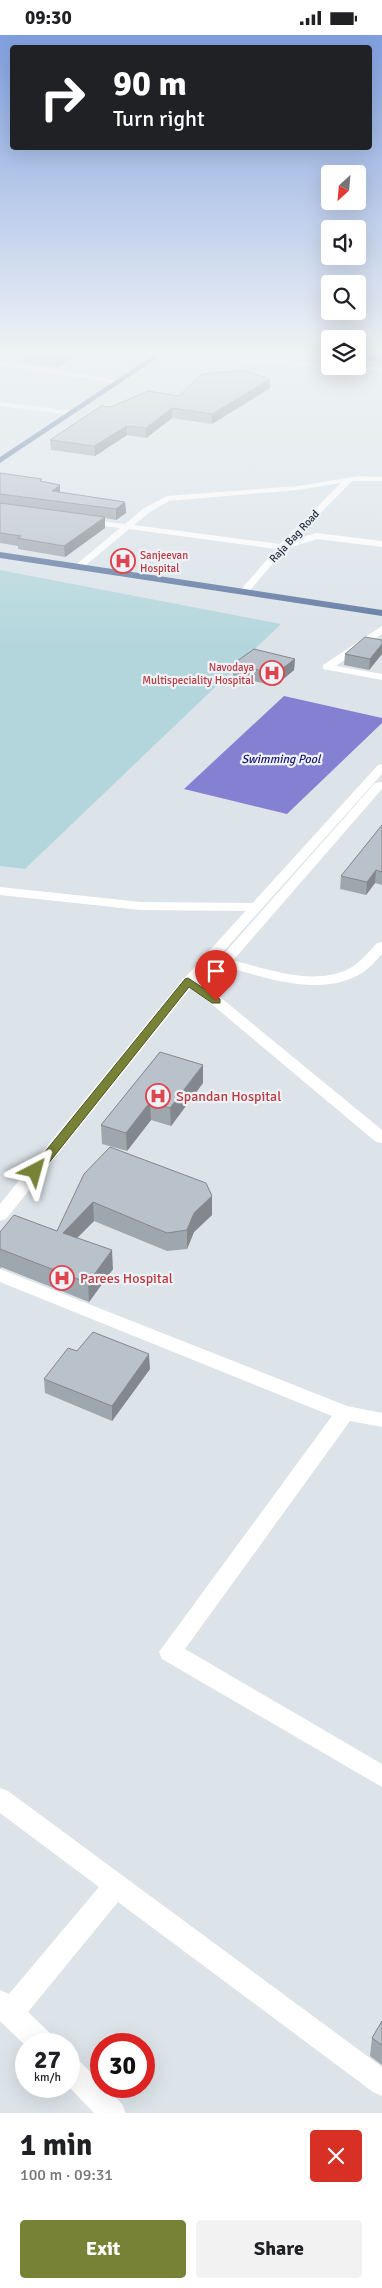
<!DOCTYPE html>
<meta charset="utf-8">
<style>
:root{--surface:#fff;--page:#f2f2f2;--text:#202124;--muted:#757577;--accent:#778236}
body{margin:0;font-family:Signika,sans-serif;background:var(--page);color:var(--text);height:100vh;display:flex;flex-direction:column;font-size:19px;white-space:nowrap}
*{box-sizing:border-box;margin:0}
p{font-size:16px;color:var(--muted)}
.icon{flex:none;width:28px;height:28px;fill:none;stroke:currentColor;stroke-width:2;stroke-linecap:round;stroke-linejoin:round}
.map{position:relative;height:2078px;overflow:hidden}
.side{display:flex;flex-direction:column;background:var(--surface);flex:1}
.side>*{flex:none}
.hud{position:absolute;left:10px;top:10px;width:362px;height:105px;border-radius:5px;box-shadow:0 5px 20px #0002;background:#202124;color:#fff;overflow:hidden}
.needle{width:32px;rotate:206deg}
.tools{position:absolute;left:321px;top:130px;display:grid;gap:10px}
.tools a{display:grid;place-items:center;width:45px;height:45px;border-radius:5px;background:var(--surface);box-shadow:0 5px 20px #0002;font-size:25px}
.speed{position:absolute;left:15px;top:1998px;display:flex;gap:10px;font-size:25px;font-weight:700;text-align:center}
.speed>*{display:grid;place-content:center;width:65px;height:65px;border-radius:50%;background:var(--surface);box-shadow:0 5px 20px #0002;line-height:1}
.speed small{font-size:12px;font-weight:400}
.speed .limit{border:8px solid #d22;background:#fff;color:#111}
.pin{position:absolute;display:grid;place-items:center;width:42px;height:42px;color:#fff;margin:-51px -21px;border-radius:50% 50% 50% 0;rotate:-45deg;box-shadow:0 0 5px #0007}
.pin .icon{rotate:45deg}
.me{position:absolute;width:55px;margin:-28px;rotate:39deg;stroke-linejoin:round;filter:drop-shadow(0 0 4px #0008)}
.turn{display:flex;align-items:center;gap:18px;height:105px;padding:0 20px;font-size:22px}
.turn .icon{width:65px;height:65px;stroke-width:2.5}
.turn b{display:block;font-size:35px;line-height:42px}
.round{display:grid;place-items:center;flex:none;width:52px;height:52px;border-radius:5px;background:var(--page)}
.headline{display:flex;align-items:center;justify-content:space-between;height:85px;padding:0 20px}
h1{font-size:30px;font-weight:800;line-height:38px}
.cta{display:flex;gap:10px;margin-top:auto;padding:10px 20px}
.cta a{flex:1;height:58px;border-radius:5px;background:var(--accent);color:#fff;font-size:20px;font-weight:800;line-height:58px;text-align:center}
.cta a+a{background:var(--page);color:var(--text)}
.status{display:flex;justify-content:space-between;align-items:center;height:35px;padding:0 25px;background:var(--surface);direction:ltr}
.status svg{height:14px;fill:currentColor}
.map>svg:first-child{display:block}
.green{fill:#b3d6dc}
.water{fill:#8480d2}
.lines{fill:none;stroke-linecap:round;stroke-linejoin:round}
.river{fill:#8480d2;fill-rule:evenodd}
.street{fill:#fff;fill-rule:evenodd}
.secondary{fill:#fff;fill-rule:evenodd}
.primary{fill:#5e77a1;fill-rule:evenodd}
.wall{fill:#9fa7ae}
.shaded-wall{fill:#82888d}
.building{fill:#b9c2ca;stroke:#82888d}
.route{fill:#778236;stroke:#4d5423}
.labels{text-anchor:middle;stroke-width:4.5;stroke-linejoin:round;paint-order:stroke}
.far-street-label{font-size:11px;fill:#1e2839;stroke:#edf2f6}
.far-health-label{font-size:11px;fill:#be3a42;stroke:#edf2f6;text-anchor:start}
.far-water-label{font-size:12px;font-style:italic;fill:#1c1676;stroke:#edf2f6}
.health-label{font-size:14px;fill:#be3a42;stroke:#edf2f6;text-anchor:start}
</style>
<div class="status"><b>09:30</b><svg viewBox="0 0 49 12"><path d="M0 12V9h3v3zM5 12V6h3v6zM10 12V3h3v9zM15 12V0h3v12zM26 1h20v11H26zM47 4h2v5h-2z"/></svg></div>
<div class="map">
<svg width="382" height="2078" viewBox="0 0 382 2078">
<rect width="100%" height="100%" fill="#dce4e9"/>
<polygon class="green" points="0,535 281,589 25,834 0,831"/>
<polygon class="water" points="284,661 382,683 382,688 287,779 184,754"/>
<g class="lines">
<polygon class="river" points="364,320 382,320 382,329 367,324"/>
<g class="street">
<polygon points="169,320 202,320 330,329 330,331 333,331 330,333"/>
<polygon points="0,326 118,345 122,347 118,349 0,330"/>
<polygon points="358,330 382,332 382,336 336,331"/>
<polygon points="0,367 72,376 76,378 72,380 0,371"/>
<path d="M358,441L382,442V446H352L294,505L316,498L382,506V512L317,504L285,514L246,560L238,558L276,514L129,494L80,535L72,533L120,493L85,489L82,488V484L125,489L144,473L167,461L298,451ZM341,448L280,509L134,490L150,477L169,466L298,455Z"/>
<polygon points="382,591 382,599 336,631 382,639 382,645 323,634 323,630"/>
<polygon points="0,852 141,867 255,868 262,872 255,876 141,875 0,860"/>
<path d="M382,907V919C376,925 370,933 362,938C320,964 262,941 219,930L217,927L224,923C262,932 315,954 352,932C362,926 369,916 377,908Z"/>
<polygon points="188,943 193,944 195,947 193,950 6,1184 0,1186 0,1169 183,944"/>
<polygon points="0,1234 347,1371 382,1378 382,1392 350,1386 185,1614 382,1729 382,1752 162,1624 159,1617 332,1381 0,1247"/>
<polygon points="0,1753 8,1756 382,2032 382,2061 373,2057 118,1867 28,1977 52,2000 56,2009 26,2009 26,2011 0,1986 0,1955 9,1959 99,1852 0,1778"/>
<polygon points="69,2021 78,2025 101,2047 101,2051 105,2051 122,2069 126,2078 94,2078 68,2051"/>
</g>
<polygon class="secondary" points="382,729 382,739 197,946 199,947 375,748 382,747 382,754 209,953 382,1095 382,1108 376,1107 196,956 181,947 378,730"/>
<g class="primary">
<polygon points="154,320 162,320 0,428 0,422"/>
<polygon points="0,517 382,575 382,581 0,523"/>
</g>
</g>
<g class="wall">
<polygon points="22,320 77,320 57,332 22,328"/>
<polygon points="270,344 270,353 212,389 172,383 146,403 127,400 95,421 51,415 50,405 111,372 179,361"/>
<polygon points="0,438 43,447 60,457 125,467 126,478 116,485 105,483 105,493 65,522 18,514 18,511 0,508"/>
<polygon points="382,605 382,619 369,635 344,630 345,619"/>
<polygon points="295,624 294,635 275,651 233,641 233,629"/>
<polygon points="382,790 382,850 375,848 366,860 340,854 341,841"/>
<polygon points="160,1017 203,1048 171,1091 151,1085 127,1116 102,1109 101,1090"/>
<polygon points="84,1139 212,1161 212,1180 194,1197 187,1214 167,1216 94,1186 77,1203 113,1234 89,1267 1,1232 0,1234 0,1197 57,1196"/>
<polygon points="77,1316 150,1334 112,1386 45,1358 44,1344"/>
<polygon points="382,1986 382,2030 370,2021 372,2003"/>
</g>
<g class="shaded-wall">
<polygon points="56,320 77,320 57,332"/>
<polygon points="270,344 270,353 212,389 212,379"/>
<polygon points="172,373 172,383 146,403 146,393"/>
<polygon points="127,391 127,400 95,421 94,411"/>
<polygon points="60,450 60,461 52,456"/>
<polygon points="125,467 126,478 116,485 116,474"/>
<polygon points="105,482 105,493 65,522 64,511"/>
<polygon points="382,609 382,619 369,635 370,624"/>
<polygon points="295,624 294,635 275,651 275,639"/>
<polygon points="376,835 375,848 366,860 367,847"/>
<polygon points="203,1030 203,1048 171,1091 170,1073"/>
<polygon points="150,1067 151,1085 127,1116 126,1098"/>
<polygon points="212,1161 212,1180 194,1197 187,1214 187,1195 194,1178"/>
<polygon points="93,1167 94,1186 64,1216 63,1198"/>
<polygon points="112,1215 113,1234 89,1267 88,1248"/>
<polygon points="149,1319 150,1334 112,1386 112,1371"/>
</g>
<g class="building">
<polygon points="242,335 270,344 212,379 172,373 146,393 127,391 94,411 50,405 101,371 111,372 148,356 179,361 202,339"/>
<polygon points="0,438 42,444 40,446 60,450 52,456 125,467 116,474 0,459"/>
<polygon points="0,468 105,482 64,511 17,503 21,501 0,498"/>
<polygon points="365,602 382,605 382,609 370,624 345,619"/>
<polygon points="254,614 295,624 275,639 233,629"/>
<polygon points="382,790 382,837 376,835 367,847 341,841"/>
<polygon points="160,1017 203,1030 170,1073 150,1067 126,1098 101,1090"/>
<polygon points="110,1112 206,1148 212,1161 194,1178 187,1195 167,1198 93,1167 63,1198 112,1215 88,1248 0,1214 0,1197 14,1180 57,1196 84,1139"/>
<polygon points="93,1297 149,1319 112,1371 44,1344 68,1313 77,1316"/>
<polygon points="382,1986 382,2010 372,2003"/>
</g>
<linearGradient id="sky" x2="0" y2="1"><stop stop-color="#809fdf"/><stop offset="0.52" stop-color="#eff3f5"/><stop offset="1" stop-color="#eff3f5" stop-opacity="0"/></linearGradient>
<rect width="382" height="611" fill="url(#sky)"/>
<polygon class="route" points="188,943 220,964 220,968 212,968 189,952 40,1139 31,1139 29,1136 31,1134 185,944"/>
<defs>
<symbol id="hospital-ring" viewBox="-11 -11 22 22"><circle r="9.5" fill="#edf2f6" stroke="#e0444e" stroke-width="1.5"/><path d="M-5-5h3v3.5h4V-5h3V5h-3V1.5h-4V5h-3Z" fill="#e0444e"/></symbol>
</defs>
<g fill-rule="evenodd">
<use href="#hospital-ring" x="109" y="512" width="28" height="28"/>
<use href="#hospital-ring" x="258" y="624" width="28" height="28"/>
<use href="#hospital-ring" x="144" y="1047" width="28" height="28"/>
<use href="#hospital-ring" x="48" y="1229" width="28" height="28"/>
</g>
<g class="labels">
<g class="far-street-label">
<text transform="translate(294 501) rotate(-47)" y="4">Raja Bag Road</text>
</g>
<g class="far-health-label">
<text x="140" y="524">Sanjeevan<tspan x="140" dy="13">Hospital</tspan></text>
<text x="254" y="636" text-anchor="end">Navodaya<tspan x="254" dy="13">Multispeciality Hospital</tspan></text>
</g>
<g class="far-water-label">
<text x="281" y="728">Swimming Pool</text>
</g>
<g class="health-label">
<text x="176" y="1066">Spandan Hospital</text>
<text x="80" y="1248">Parees Hospital</text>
</g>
</g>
</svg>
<div class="tools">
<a><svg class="needle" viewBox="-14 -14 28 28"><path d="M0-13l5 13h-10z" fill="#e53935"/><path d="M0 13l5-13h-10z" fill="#757577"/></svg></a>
<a><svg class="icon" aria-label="sound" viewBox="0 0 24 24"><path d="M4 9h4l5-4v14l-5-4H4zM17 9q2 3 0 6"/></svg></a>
<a><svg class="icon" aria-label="search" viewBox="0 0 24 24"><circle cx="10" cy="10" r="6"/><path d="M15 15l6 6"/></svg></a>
<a><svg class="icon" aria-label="layers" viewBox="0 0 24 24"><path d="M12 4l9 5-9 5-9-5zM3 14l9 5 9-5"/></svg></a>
</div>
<div class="speed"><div>27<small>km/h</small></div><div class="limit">30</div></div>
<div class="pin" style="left:216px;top:966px;background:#d93025"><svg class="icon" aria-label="arrive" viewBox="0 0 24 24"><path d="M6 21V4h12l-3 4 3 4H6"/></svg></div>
<svg class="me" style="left:35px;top:1136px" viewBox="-20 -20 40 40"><path d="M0-17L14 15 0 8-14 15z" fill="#778236" stroke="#fff" stroke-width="4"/></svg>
<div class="hud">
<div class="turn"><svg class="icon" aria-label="right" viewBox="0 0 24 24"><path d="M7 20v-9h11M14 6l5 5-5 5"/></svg><div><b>90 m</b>Turn right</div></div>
</div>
</div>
<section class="side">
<div class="headline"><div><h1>1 min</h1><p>100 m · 09:31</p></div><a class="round" style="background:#d93025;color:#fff"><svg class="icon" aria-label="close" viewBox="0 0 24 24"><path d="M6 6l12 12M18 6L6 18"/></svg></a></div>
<div class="cta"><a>Exit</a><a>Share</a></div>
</section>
